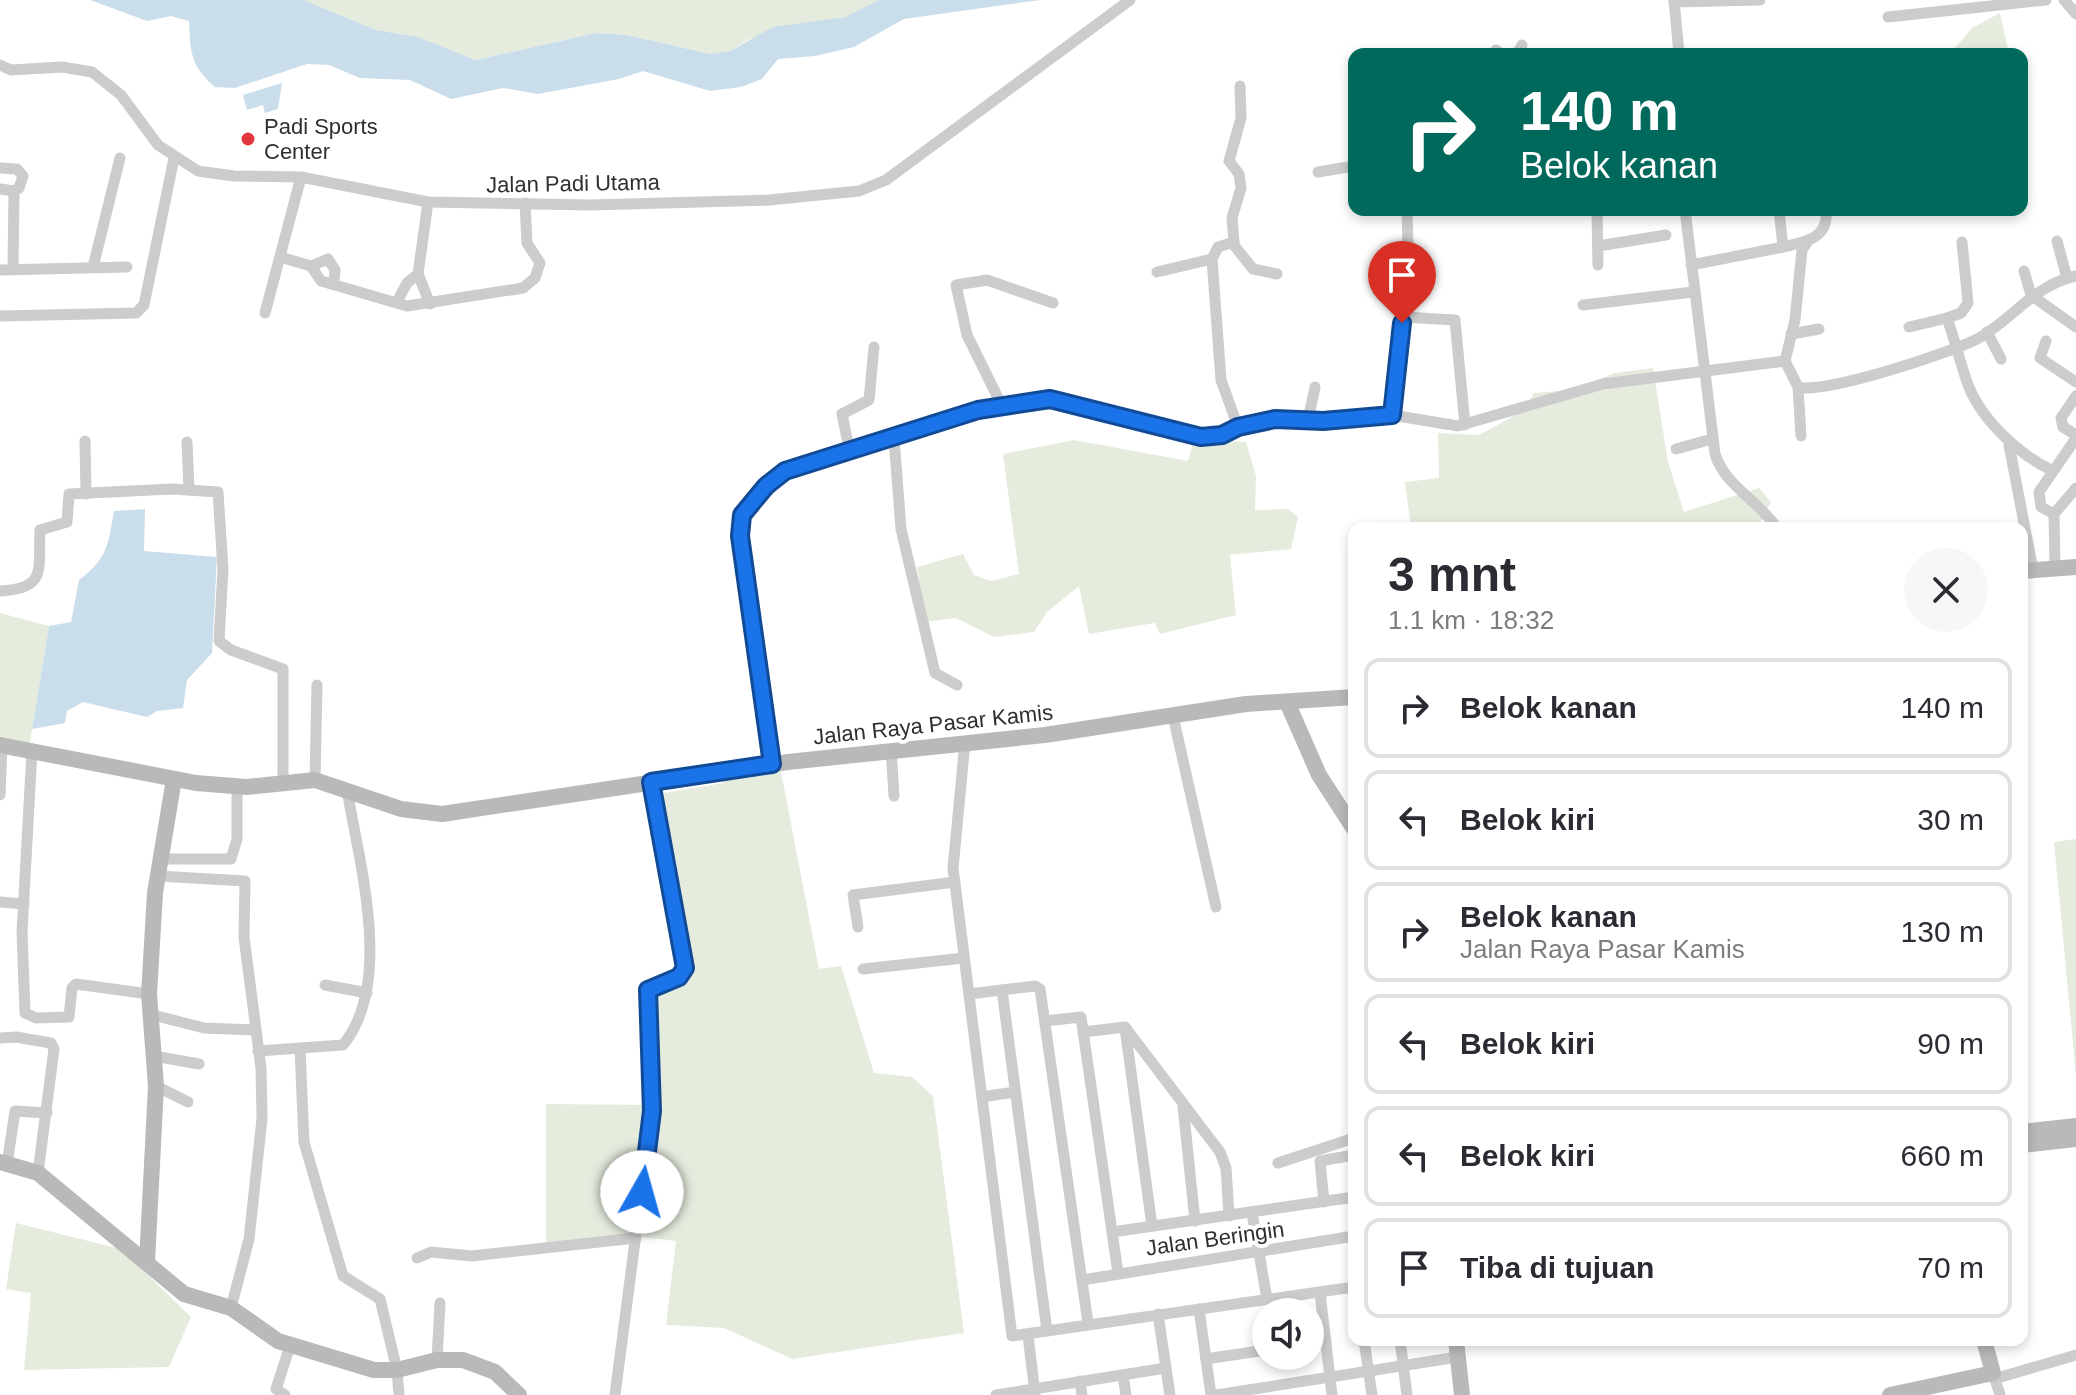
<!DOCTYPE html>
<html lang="id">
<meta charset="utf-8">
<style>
:root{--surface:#fff;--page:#f7f7f7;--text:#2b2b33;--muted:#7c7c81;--line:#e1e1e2}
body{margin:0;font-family:Arial,sans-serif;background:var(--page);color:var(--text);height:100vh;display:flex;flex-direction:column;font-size:30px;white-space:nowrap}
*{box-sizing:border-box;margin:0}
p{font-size:26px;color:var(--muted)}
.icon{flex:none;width:44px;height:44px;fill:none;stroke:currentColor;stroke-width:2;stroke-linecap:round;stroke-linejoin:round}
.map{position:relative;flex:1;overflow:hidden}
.details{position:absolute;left:1348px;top:522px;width:680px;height:824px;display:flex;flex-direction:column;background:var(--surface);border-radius:16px;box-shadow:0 4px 12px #0003}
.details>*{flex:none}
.banner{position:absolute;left:1348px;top:48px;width:680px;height:168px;border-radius:16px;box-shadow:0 4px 12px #0003;background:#00695c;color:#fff;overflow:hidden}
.tools{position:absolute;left:1252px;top:1298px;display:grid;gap:16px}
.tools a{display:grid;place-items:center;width:72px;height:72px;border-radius:50%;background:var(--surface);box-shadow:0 4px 12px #0003;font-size:40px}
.pin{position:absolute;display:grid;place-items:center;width:68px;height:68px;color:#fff;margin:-82px -34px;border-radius:50% 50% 50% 0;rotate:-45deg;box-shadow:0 0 8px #0007}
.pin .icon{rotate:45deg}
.me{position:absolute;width:88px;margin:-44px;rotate:7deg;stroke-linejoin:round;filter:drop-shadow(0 0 6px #0008)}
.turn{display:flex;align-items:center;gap:28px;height:168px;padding:0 40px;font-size:36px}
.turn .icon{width:104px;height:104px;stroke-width:2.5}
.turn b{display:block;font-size:56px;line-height:68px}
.round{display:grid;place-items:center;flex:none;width:84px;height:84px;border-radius:42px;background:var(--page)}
.summary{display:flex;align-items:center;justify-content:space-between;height:136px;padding:0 40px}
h1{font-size:48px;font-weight:700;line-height:60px}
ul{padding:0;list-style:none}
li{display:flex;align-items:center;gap:24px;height:100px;margin:0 16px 12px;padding:0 24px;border:4px solid var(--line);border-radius:16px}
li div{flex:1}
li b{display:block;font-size:30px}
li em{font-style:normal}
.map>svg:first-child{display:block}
.green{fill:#e5ecde}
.water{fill:#caddeb}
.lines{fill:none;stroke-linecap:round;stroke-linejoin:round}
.street{stroke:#ccc;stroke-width:11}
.secondary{stroke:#b9b9b9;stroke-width:16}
.route-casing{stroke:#114b97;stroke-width:20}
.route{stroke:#1a73e8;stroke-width:14}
.poi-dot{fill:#e1373e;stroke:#fff;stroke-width:3}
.labels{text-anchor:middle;stroke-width:8;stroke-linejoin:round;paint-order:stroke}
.poi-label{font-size:22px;fill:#2f2f2f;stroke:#fff;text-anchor:start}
.street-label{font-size:22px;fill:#2f2f2f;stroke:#fff}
</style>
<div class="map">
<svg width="2076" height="1395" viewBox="0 0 2076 1395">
<rect width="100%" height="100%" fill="#fff"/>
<g class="green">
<polygon points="304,0 879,0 845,17 749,39 730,51 710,54 627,35 596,33 476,60 418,37 376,30"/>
<polygon points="2000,13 2009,54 1950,54 1972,28"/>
<polygon points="1653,368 1668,462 1684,512 1759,488 1771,502 1757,528 1411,528 1405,482 1439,478 1438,433 1479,435 1525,410 1534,393 1572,390 1615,373"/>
<polygon points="1074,440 1188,461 1194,440 1246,442 1256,476 1255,510 1288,509 1298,517 1291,549 1230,555 1236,615 1160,634 1155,623 1089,634 1079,586 1047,612 1034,632 994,637 956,618 925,622 917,567 963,554 974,575 991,581 1019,574 1003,454"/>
<polygon points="0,613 49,626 28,754 0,750"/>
<polygon points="778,756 819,969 841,966 874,1073 912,1077 933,1096 964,1333 792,1359 724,1328 666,1325 676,1241 633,1236 546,1249 546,1104 651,1105 646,981 679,965 651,795 723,783 723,763"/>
<polygon points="2076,839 2076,1075 2054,842"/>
<polygon points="16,1223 121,1249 191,1317 169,1367 24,1370 31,1293 6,1289"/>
</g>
<g class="water">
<path d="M90,0H304L376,30L418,37L476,60L596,33L627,35L710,54L730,51L773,27L845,17L879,0H1040L904,19L854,47L815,56L778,59L762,79L741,87L710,91L643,71L619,79L538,94L503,88L451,99L410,80L360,78L329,65L307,64L235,88L215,87C191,66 190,52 189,21L171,16L147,21Z"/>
<polygon points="282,83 278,109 265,113 263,105 247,110 243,95"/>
<path d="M145,509L144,551L217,557L212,653L187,680L183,708L157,711L147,717L83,702L67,711L65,723L32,729L49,626L71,622L79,580C108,558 108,545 114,511Z"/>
</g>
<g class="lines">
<g class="street">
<polyline points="1674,0 1679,54"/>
<polyline points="2064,0 2076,14"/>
<polyline points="1674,2 1760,0"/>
<polyline points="1888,17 2046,0"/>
<polyline points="1496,50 1500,54"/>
<polyline points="1517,54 1522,45"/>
<polyline points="0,65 11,70 62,67 92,72 121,95 158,145 198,171 234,176 301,177 428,202 590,205 769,200 859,191 886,180 1130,0"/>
<polyline points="0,168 17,169 23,176 19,188 14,191 13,270"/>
<polyline points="1318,172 1354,166"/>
<polyline points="0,189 14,191"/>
<polyline points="1597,210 1598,265"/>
<path d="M1685,210L1715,454C1725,486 1758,500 1777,528"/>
<polyline points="2057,241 2067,278"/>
<polyline points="1233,244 1253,269 1277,274"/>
<polyline points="1598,246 1666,235"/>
<path d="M1783,247C1806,242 1829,238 1826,210"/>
<polyline points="280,257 311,266 321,281 407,306 523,288 535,278 540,263 527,243 525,203"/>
<polyline points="1691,265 1783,247 1779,210"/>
<polyline points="311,266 328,259 335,270 334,283"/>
<polyline points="93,267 120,158"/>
<polyline points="0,270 127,267"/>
<polyline points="2024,271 2031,295 2076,327"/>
<polyline points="1157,272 1212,259"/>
<polyline points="418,274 428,202"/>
<polyline points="397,302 407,283 418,274 430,304"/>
<polyline points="1583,305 1693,292"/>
<polyline points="265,313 301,177"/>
<polyline points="0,316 136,313 144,305 174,158"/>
<polyline points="1403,317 1455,320 1465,425"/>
<polyline points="1947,318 1961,313 1968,303 1962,242"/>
<path d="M1909,327L1947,318C1954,338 1959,358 1966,379C1978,417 2017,453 2051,470"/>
<polyline points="1987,332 2001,359"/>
<polyline points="1791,334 1819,329"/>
<polyline points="2046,341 2040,358 2076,382"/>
<polyline points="1785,361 1795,320 1802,250 1808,241"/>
<polyline points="1798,387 1801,436"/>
<polyline points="2076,396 2061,418 2063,427 2076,435"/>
<polyline points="1002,406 967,335 956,285 987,280 1053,303"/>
<polyline points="1392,415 1409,284 1407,210"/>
<polyline points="1308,420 1315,387"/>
<polyline points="1238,427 1221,380 1212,259 1218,247 1234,242 1232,218 1241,188 1239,174 1229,161 1241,118 1240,86"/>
<polyline points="894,438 901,529 935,673 957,685"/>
<polyline points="85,441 86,494"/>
<polyline points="187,442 189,490"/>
<polyline points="2009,445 2033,570"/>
<polyline points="1676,449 1712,439"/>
<polyline points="850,453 842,414 869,400 874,347"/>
<polyline points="2054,514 2041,507 2039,492 2076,438"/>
<polyline points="2055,568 2054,514 2076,488"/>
<path d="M0,591C48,589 38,568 40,530L67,522L69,494L172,489L218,492L223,569L219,641L231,650L283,669V783"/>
<polyline points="1173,716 1216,907"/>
<polyline points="965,742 953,868 1012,1336 1354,1287"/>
<polyline points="891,749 894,796"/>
<polyline points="32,751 22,932 25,1013 36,1018 69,1017 72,988 76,984 149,994"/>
<path d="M772,764L740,536L742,515L766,486L785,471L803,463L850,453L940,420L1028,401H1058L1193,436L1222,435L1238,427L1275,419L1323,421L1392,415L1458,426L1603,384L1785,361L1798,387C1822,395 1954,352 1979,338C2014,318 2034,285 2076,276"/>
<polyline points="315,780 317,685"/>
<polyline points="0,795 2,746"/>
<polyline points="160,859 231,859 237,839 237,786"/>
<polyline points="158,876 245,881 244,937 261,1068 262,1119 249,1239 231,1308"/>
<polyline points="0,902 24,904"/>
<polyline points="858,927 853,895 955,882"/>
<polyline points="863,969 964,958"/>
<polyline points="325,985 367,993"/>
<polyline points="1002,990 1047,1331"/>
<polyline points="969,994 1035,986 1040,989 1088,1323"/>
<polyline points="149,1014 204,1028 254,1030"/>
<polyline points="1045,1021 1081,1017 1118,1273"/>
<polyline points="1125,1028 1152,1226"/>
<polyline points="1083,1032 1125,1027 1220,1152 1226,1168 1229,1216"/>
<polyline points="0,1038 16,1037 51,1043 54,1049 38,1173"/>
<polyline points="300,1049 304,1142 343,1276 380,1299 397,1370 399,1395"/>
<path d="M258,1051L343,1045C394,983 359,862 347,790"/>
<polyline points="154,1056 199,1064"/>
<polyline points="156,1086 188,1102"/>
<polyline points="982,1097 1015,1092"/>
<polyline points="1183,1106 1195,1221"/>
<polyline points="1278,1163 1354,1138"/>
<polyline points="7,1164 15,1111 47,1113"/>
<polyline points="1324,1202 1320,1161 1354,1155"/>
<polyline points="1252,1213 1267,1299"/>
<polyline points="1112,1232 1354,1197"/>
<polyline points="417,1258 431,1252 472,1256 636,1238"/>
<polyline points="1082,1280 1354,1236"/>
<polyline points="1320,1293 1332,1395"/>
<polyline points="1199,1309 1211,1395"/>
<polyline points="1158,1314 1170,1395"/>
<polyline points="1028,1335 1035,1394"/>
<polyline points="1364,1340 1372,1395"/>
<polyline points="1400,1340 1407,1395"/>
<polyline points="1310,1343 1326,1341"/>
<polyline points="1206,1359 1266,1350"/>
<polyline points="437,1360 440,1303"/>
<polyline points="1993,1373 2000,1395"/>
<polyline points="1123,1375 1126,1395"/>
<polyline points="1994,1379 2076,1355"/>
<polyline points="1080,1381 1082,1395"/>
<polyline points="285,1395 276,1389 290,1346"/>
<polyline points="615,1395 652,1111 648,990 679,977 685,968 651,782"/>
<polyline points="996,1395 1166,1368"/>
<polyline points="1216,1395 1458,1357"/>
</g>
<g class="secondary">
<polyline points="2022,571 2076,567"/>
<polyline points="1287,702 1319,775 1354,829"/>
<polyline points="0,745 196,783 246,787 315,780 401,809 442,814 788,762 1045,735 1246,704 1354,697"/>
<polyline points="2022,1132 2076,1126"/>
<polyline points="2022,1145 2076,1139"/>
<polyline points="0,1162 38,1173 184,1294 231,1308 278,1341 374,1370 397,1370 437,1360 463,1360 495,1372 519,1395"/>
<polyline points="147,1262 156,1086 149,994 155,893 174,779"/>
<polyline points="1456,1340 1462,1395"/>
<polyline points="1890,1395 1993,1373 1984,1340"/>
</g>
</g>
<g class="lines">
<defs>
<polyline id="route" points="642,1192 652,1111 648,990 679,977 685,968 651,782 772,764 740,536 742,515 766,486 785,471 978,410 1050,399 1201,437 1222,435 1238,427 1275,419 1323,421 1392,415 1402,323"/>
</defs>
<use href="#route" class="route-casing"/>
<use href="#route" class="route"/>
</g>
<circle class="poi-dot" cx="248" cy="139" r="8"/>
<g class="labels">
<g class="poi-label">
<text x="264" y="134">Padi Sports<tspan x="264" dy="25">Center</tspan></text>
</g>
<g class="street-label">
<text transform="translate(573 183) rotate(-1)" y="8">Jalan Padi Utama</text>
<text transform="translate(933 724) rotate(-6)" y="8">Jalan Raya Pasar Kamis</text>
<text transform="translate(1215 1238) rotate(-8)" y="8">Jalan Beringin</text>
</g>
</g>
</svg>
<div class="tools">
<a><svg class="icon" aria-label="sound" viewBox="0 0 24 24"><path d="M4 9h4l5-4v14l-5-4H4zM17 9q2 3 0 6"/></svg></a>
</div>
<div class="pin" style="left:1402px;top:323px;background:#d93025"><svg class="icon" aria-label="arrive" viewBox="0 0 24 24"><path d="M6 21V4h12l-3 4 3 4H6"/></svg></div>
<svg class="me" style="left:642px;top:1192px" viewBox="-20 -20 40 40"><circle r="19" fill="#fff"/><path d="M0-13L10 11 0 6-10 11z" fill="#1a73e8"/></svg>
<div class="banner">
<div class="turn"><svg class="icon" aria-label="right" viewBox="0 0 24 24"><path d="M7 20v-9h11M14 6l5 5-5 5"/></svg><div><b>140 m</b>Belok kanan</div></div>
</div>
<section class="details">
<div class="summary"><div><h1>3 mnt</h1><p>1.1 km · 18:32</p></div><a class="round"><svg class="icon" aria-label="close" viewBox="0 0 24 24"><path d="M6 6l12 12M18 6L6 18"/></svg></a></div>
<ul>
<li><svg class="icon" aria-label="right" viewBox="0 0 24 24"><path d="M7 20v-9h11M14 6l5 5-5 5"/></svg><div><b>Belok kanan</b></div><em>140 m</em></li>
<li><svg class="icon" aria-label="left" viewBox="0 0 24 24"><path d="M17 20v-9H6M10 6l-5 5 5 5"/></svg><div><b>Belok kiri</b></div><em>30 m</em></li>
<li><svg class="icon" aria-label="right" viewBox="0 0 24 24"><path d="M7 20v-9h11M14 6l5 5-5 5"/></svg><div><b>Belok kanan</b><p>Jalan Raya Pasar Kamis</p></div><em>130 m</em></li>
<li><svg class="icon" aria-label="left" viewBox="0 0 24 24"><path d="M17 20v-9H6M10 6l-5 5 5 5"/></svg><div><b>Belok kiri</b></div><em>90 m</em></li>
<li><svg class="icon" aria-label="left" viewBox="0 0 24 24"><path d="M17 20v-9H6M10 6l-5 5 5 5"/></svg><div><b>Belok kiri</b></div><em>660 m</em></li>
<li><svg class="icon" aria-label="arrive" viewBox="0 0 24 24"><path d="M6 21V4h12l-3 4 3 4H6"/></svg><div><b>Tiba di tujuan</b></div><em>70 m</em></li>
</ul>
</section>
</div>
